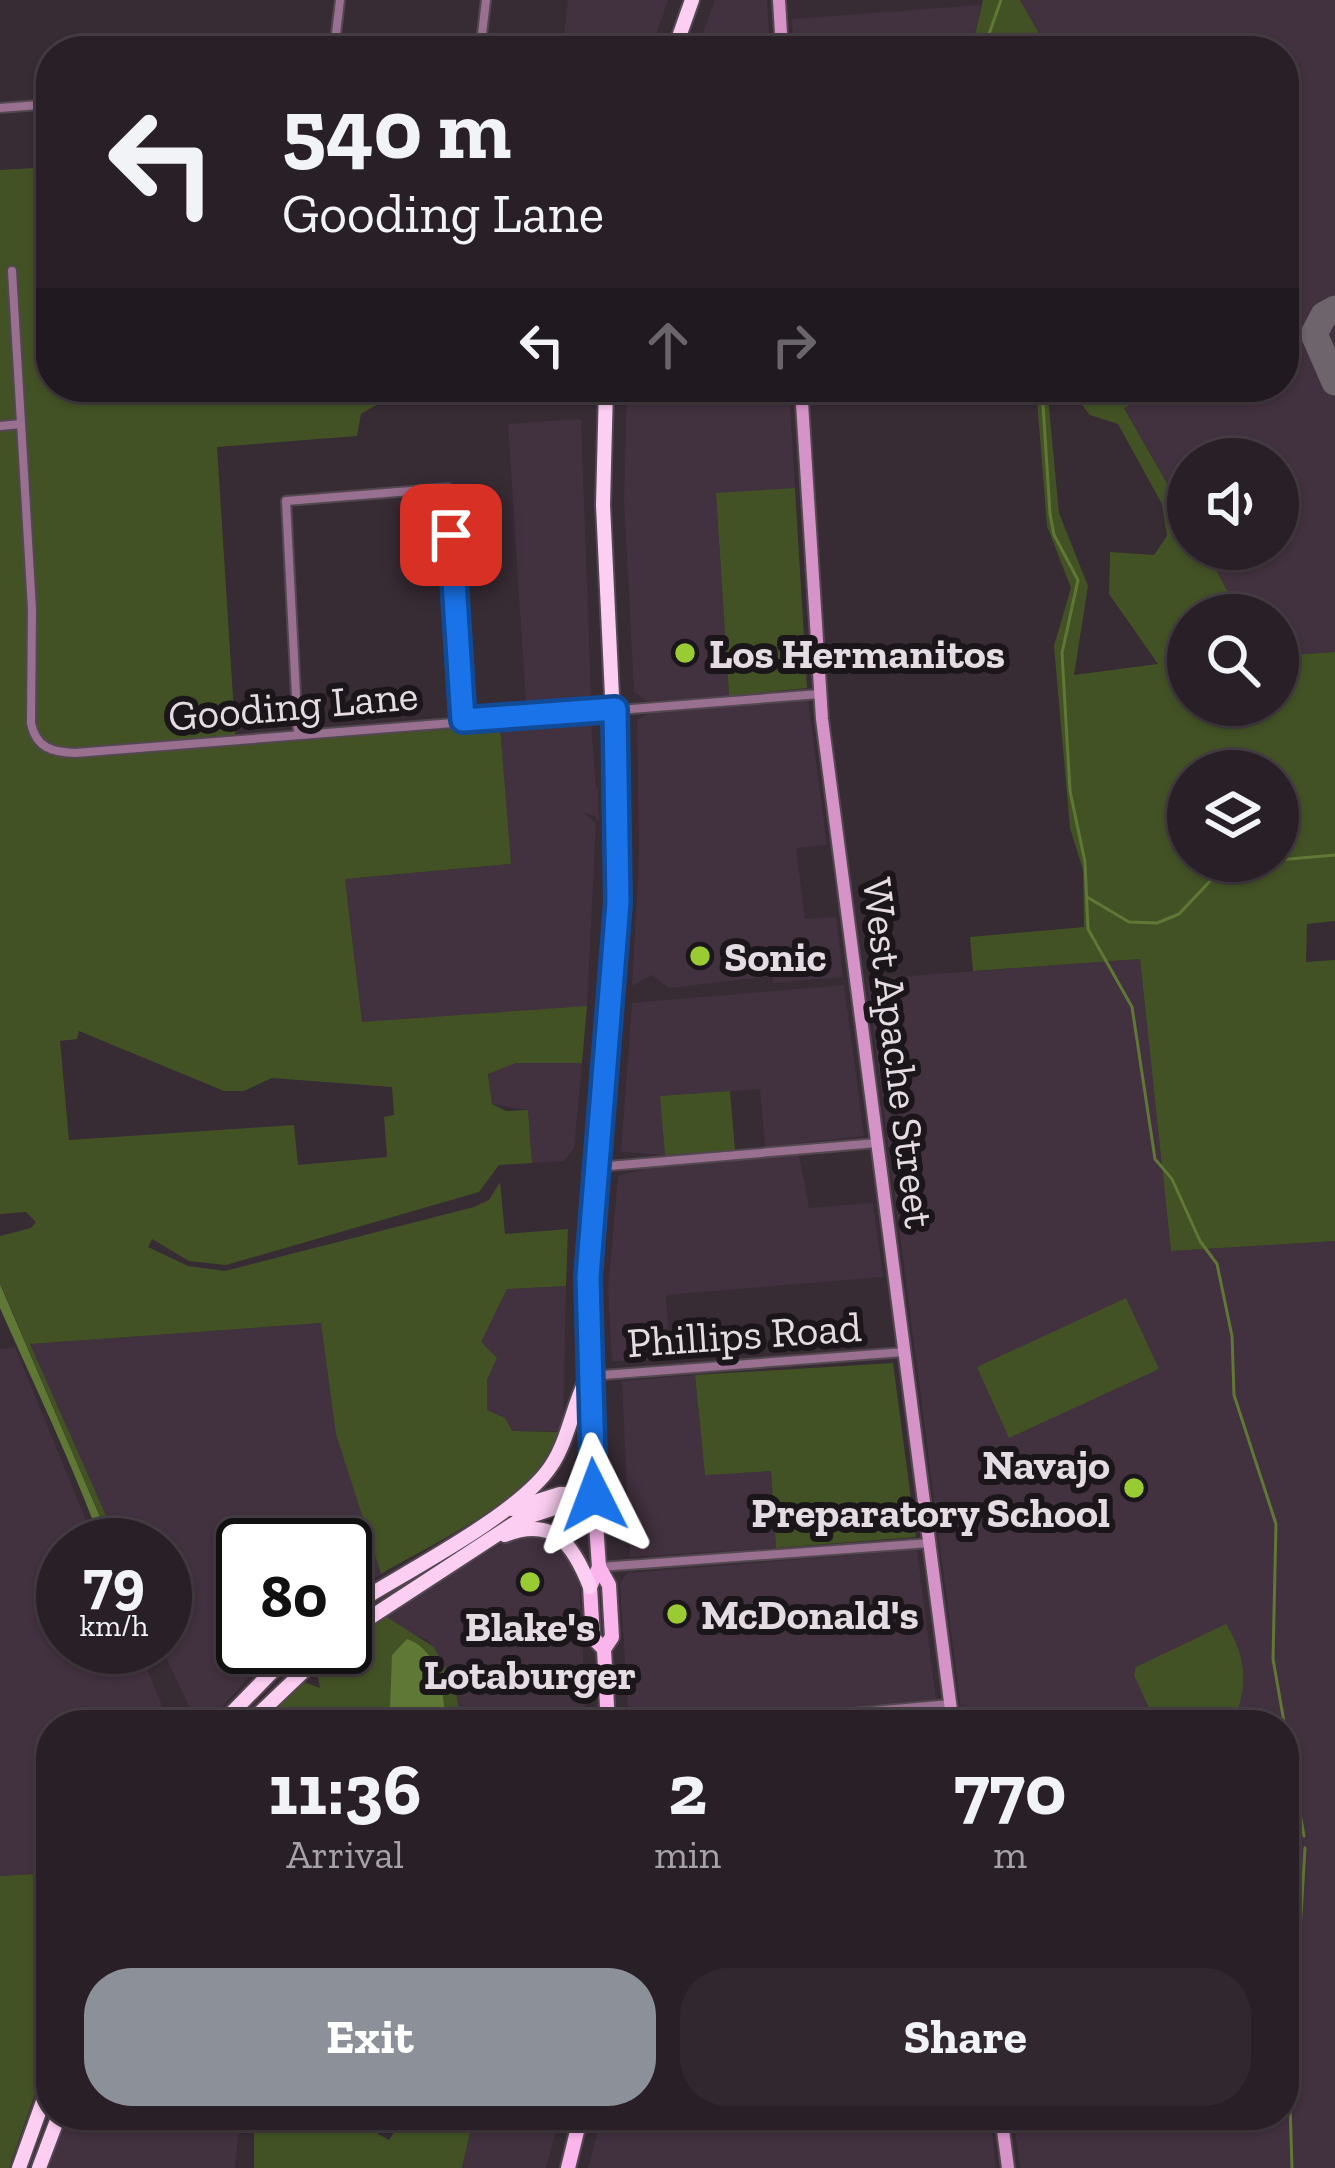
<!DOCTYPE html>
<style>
:root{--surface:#292027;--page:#31282f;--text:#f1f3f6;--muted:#a5a3a7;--line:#453e44;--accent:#8c9099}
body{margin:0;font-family:"Zilla Slab",serif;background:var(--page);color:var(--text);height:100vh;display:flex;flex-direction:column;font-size:45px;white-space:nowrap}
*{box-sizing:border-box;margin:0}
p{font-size:39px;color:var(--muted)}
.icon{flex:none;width:66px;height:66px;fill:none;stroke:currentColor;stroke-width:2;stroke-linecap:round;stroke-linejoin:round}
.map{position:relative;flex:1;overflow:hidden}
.side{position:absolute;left:36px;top:1710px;width:1263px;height:420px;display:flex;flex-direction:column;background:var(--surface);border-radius:48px;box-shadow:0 3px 9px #0004,0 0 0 3px var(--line)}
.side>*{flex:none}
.top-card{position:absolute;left:36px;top:36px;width:1263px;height:366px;border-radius:48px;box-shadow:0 3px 9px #0004,0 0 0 3px var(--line);background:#292027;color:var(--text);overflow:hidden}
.buttons{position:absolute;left:1167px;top:438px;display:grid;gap:24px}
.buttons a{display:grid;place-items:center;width:132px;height:132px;border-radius:50%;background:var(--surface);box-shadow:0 3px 9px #0004,0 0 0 3px var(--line);font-size:60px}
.speed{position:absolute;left:36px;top:1518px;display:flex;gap:24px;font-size:60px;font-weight:700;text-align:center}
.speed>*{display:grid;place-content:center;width:156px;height:156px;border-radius:50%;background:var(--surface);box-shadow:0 3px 9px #0004,0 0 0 3px var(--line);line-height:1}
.speed small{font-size:30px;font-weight:400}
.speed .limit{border:6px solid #111;border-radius:18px;background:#fff;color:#111}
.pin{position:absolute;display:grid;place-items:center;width:102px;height:102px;color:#fff;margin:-51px;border-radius:24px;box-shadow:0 6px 18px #0006}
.me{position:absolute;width:132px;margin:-66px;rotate:357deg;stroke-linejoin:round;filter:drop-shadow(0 0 9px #0008)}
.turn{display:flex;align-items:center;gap:42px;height:252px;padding:0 48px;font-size:54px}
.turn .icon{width:156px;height:156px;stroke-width:2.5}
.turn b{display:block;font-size:84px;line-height:102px}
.lanes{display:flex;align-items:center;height:114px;padding:0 48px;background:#0003;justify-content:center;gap:60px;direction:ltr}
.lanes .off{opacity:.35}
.eta{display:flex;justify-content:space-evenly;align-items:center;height:204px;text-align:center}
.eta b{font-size:72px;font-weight:700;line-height:84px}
.action{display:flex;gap:24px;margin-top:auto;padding:24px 48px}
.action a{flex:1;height:138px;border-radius:48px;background:var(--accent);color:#fff;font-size:48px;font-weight:700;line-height:138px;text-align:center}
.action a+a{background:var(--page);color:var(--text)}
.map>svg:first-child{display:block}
.built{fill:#42313f}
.green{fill:#425225;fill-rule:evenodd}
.water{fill:#607835}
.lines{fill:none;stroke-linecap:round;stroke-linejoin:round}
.stream{stroke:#607835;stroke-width:3}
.taxiway{stroke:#6e646c;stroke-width:27}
.minor-casing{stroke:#534750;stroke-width:12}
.secondary-casing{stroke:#534750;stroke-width:16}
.primary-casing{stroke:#534750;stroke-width:18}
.trunk-casing{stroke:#534750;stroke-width:18}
.minor{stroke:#9a7091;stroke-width:8}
.secondary{stroke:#d693c8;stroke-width:12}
.primary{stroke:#fbb5ed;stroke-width:14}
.trunk{stroke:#fccef2;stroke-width:14}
.route-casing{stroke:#114b97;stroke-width:30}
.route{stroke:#1a73e8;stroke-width:21}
.poi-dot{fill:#9bcb33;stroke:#1b161a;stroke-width:4.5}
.labels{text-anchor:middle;stroke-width:12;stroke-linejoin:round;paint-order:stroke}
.poi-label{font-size:42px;font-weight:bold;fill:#e4dce2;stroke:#1b161a;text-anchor:start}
.street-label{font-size:42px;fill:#e4dce2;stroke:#1b161a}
</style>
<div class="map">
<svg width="1335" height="2168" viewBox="0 0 1335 2168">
<rect width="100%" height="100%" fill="#372b34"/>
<g class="built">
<polygon points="568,0 668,0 650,51 562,51"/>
<polygon points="715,0 767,0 770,51 696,51"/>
<polygon points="1020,0 1335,0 1335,652 1278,656 1278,615 1240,615 1205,549 1278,549 1278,459 1188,459 1188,520 1124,407 1159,387 1284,387 1284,51 1049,51"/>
<polygon points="981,5 971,51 793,51 792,19"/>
<polygon points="627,387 789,387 795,488 716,494 729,696 647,701 634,692 624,500"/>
<polygon points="581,419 591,694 585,700 526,704 508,424"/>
<polygon points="808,700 827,845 796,848 805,919 836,917 843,977 773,983 772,976 669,988 652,975 632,986 639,856 637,720 650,713"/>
<polygon points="572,719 591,723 596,789 588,798 598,786 599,823 595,816 584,813 596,824 587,1006 362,1023 345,879 510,864 500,726"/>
<polygon points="1140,959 1171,1251 1335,1241 1335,2168 1020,2168 1013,2115 1284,2115 1284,1725 963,1725 867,979"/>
<polygon points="844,985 864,1136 765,1147 760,1089 661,1096 665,1155 621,1152 632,1003"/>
<polygon points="563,1059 582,1063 574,1149 563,1161 532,1163 528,1110 492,1104 488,1074 516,1063"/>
<polygon points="799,1155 809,1208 873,1203 883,1277 666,1295 671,1360 612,1361 608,1290 618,1176 653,1167"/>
<polygon points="566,1286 563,1431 511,1431 487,1410 487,1380 497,1358 480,1342 507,1289"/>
<polygon points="321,1323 337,1434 381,1574 345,1597 345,1545 243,1545 243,1647 272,1647 272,1651 214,1716 198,1725 161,1647 165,1545 119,1545 29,1344"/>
<polygon points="15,1347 96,1545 63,1545 63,1647 138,1647 170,1725 51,1725 51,1873 0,1876 0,1349"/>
<polygon points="695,1375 705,1474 771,1471 776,1548 630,1557 622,1381"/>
<polygon points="548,1533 578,1565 587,1725 462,1725 455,1687 428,1640 396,1627 383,1614 519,1534"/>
<polygon points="917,1550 936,1699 654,1725 629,1722 620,1584 627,1573"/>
<polygon points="65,2115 240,2115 235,2168 46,2168"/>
<polygon points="474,2115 560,2115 546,2168 462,2168"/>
<polygon points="602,2115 990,2115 996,2168 588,2168"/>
</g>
<g class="green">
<polygon points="983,0 1020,0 1049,51 971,51"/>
<path d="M51,167V387H382L378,404L361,414L357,436L217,447L236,744L500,726L511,864L345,879L362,1022L587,1006L582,1063H516L488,1074L492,1104L506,1111L528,1110L532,1163L499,1165L479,1192L226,1265L189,1261L152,1239L148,1247L188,1266L225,1271L474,1207L489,1200L500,1182L505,1234L568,1229L566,1286L507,1289L481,1342L497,1358L487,1380V1410L505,1418L512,1431L558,1432C557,1487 427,1546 381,1574L336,1434L321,1323L30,1344L119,1545H112L0,1283V1236L31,1228L36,1222L26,1212L0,1214V170ZM79,1031L224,1091H244L272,1078L392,1087L394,1115L384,1117L387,1157L298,1165L294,1125L69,1140L60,1041L77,1039Z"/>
<path d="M1047,387L1059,513L1088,586L1074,675L1158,664L1109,594L1110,552L1154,555L1167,536L1162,504L1118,424L1090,415L1068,387H1159L1124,408L1188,520V549H1205L1240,615H1188V705H1278V656L1335,652V921L1307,924L1306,962L1335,960V1241L1171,1251L1140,959L973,971L970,937L1084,927L1083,870L1070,828L1054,646L1071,588L1047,526L1036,388ZM1188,771H1278V861H1188Z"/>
<polygon points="795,488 807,688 729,696 716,493"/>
<polygon points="730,1091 735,1150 665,1155 660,1096"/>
<polygon points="1126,1298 1159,1369 1009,1438 977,1367"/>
<polygon points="893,1363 916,1537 776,1548 771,1471 705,1475 695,1375"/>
<polygon points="385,1616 434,1647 455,1687 462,1725 446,1725 437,1669 393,1663 391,1700 409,1725 258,1725 301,1681 320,1688 316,1667"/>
<path d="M1226,1624C1247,1658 1249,1689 1231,1725H1157L1134,1675L1136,1667Z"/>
<polygon points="51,1873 51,2049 9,2168 0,2168 0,1876"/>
<polygon points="254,2115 382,2115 378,2134 389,2140 406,2115 474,2115 462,2168 254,2168"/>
</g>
<g class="water">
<path d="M0,1284L112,1545H102C73,1465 35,1387 0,1308Z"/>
<path d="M407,1639C441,1651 443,1693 446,1725H409L390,1709L392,1655Z"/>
</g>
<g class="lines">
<g class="stream">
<polyline points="983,51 1001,0"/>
<polyline points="1042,389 1050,514 1054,535 1078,580 1062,653 1070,791 1085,862 1088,929 1132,1007 1155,1159 1172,1179 1200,1241 1217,1264 1232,1336 1234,1395 1276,1524 1273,1659 1304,1836"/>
<polyline points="1278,860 1335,855"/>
<polyline points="1087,897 1129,922 1157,923 1179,914 1213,878 1273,861"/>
<polyline points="1292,2168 1286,1974 1300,1931 1305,1848"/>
</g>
<polyline class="taxiway" points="1335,309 1324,315 1314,334 1335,382"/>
<defs>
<g id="minor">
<polyline points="334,51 340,0"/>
<polyline points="480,51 486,0"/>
<polyline points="0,108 51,104"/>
<path d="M12,271L32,609L31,723C36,748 52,752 75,753L820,694"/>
<polyline points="0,426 21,424"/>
<polyline points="298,734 286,501 448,488 463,720"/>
<polyline points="597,1167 877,1143"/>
<polyline points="590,1376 904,1352"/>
<polyline points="600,1567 930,1543"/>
<polyline points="718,1725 950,1704"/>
</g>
<g id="secondary">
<polyline points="779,0 782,51"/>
<polyline points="801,387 822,719 953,1725"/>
<polyline points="1001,2115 1008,2168"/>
</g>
<g id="primary">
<polyline points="594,1495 599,1567 590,1587 593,1638 604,1649"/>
<polyline points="599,1567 609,1585 612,1637 604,1649 608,1725"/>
<polyline points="568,2168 581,2115"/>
</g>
<g id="trunk">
<polyline points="674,51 692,0"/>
<polyline points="594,1495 588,1277 619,845 603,505 606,387"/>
<polyline points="512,1509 560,1494 589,1494"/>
<path d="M505,1535C554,1516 573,1544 590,1587"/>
<path d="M345,1610C399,1575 518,1516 551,1466C568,1441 572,1408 586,1380"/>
<polyline points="345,1634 521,1519 594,1495"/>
<polyline points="220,1725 296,1647"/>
<polyline points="247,1725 329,1647"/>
<polyline points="19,2168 51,2079"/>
<polyline points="39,2168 59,2115"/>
</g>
</defs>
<use href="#minor" class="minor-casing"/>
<use href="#secondary" class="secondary-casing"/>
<use href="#primary" class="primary-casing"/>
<use href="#trunk" class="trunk-casing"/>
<use href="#minor" class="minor"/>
<use href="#secondary" class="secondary"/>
<use href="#primary" class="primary"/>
<use href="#trunk" class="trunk"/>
</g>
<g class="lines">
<defs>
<polyline id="route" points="451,535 463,720 615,709 618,903 588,1277 594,1495"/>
</defs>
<use href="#route" class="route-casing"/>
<use href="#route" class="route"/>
</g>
<g class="poi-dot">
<circle cx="685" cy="653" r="12"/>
<circle cx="700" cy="956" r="12"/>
<circle cx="1134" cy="1488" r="12"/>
<circle cx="530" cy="1582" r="12"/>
<circle cx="677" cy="1614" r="12"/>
</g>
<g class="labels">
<g class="poi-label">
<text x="709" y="668">Los Hermanitos</text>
<text x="724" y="971">Sonic</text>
<text x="1110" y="1479" text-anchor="end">Navajo<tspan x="1110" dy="48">Preparatory School</tspan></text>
<text x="701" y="1629">McDonald's</text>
<text x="530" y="1641" text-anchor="middle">Blake's<tspan x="530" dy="48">Lotaburger</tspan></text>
</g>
<g class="street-label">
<text transform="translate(293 705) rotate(-5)" y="15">Gooding Lane</text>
<text transform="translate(899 1053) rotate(83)" y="15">West Apache Street</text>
<text transform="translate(744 1334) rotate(-4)" y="15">Phillips Road</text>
</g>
</g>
</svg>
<div class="buttons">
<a><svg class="icon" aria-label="sound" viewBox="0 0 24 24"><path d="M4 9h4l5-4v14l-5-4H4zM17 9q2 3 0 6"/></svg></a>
<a><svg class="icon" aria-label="search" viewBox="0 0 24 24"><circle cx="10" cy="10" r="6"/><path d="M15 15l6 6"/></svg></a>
<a><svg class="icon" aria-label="layers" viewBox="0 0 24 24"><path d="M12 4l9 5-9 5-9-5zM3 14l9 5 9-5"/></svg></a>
</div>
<div class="speed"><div>79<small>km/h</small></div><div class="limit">80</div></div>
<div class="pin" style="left:451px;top:535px;background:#d93025"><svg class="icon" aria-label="arrive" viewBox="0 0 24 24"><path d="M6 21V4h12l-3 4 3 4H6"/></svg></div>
<svg class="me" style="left:594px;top:1495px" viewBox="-20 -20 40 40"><path d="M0-17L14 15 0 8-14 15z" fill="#1a73e8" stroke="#fff" stroke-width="4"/></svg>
<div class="top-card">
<div class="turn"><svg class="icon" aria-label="left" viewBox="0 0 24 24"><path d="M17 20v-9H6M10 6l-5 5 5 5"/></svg><div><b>540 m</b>Gooding Lane</div></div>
<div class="lanes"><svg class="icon" aria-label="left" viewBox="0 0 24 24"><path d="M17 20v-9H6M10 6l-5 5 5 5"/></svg><svg class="icon off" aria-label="ahead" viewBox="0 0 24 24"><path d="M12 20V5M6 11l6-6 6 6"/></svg><svg class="icon off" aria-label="right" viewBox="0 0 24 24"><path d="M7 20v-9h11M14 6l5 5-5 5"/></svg></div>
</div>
<section class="side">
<div class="eta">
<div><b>11:36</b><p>Arrival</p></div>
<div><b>2</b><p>min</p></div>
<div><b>770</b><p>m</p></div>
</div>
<div class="action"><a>Exit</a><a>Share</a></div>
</section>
</div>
